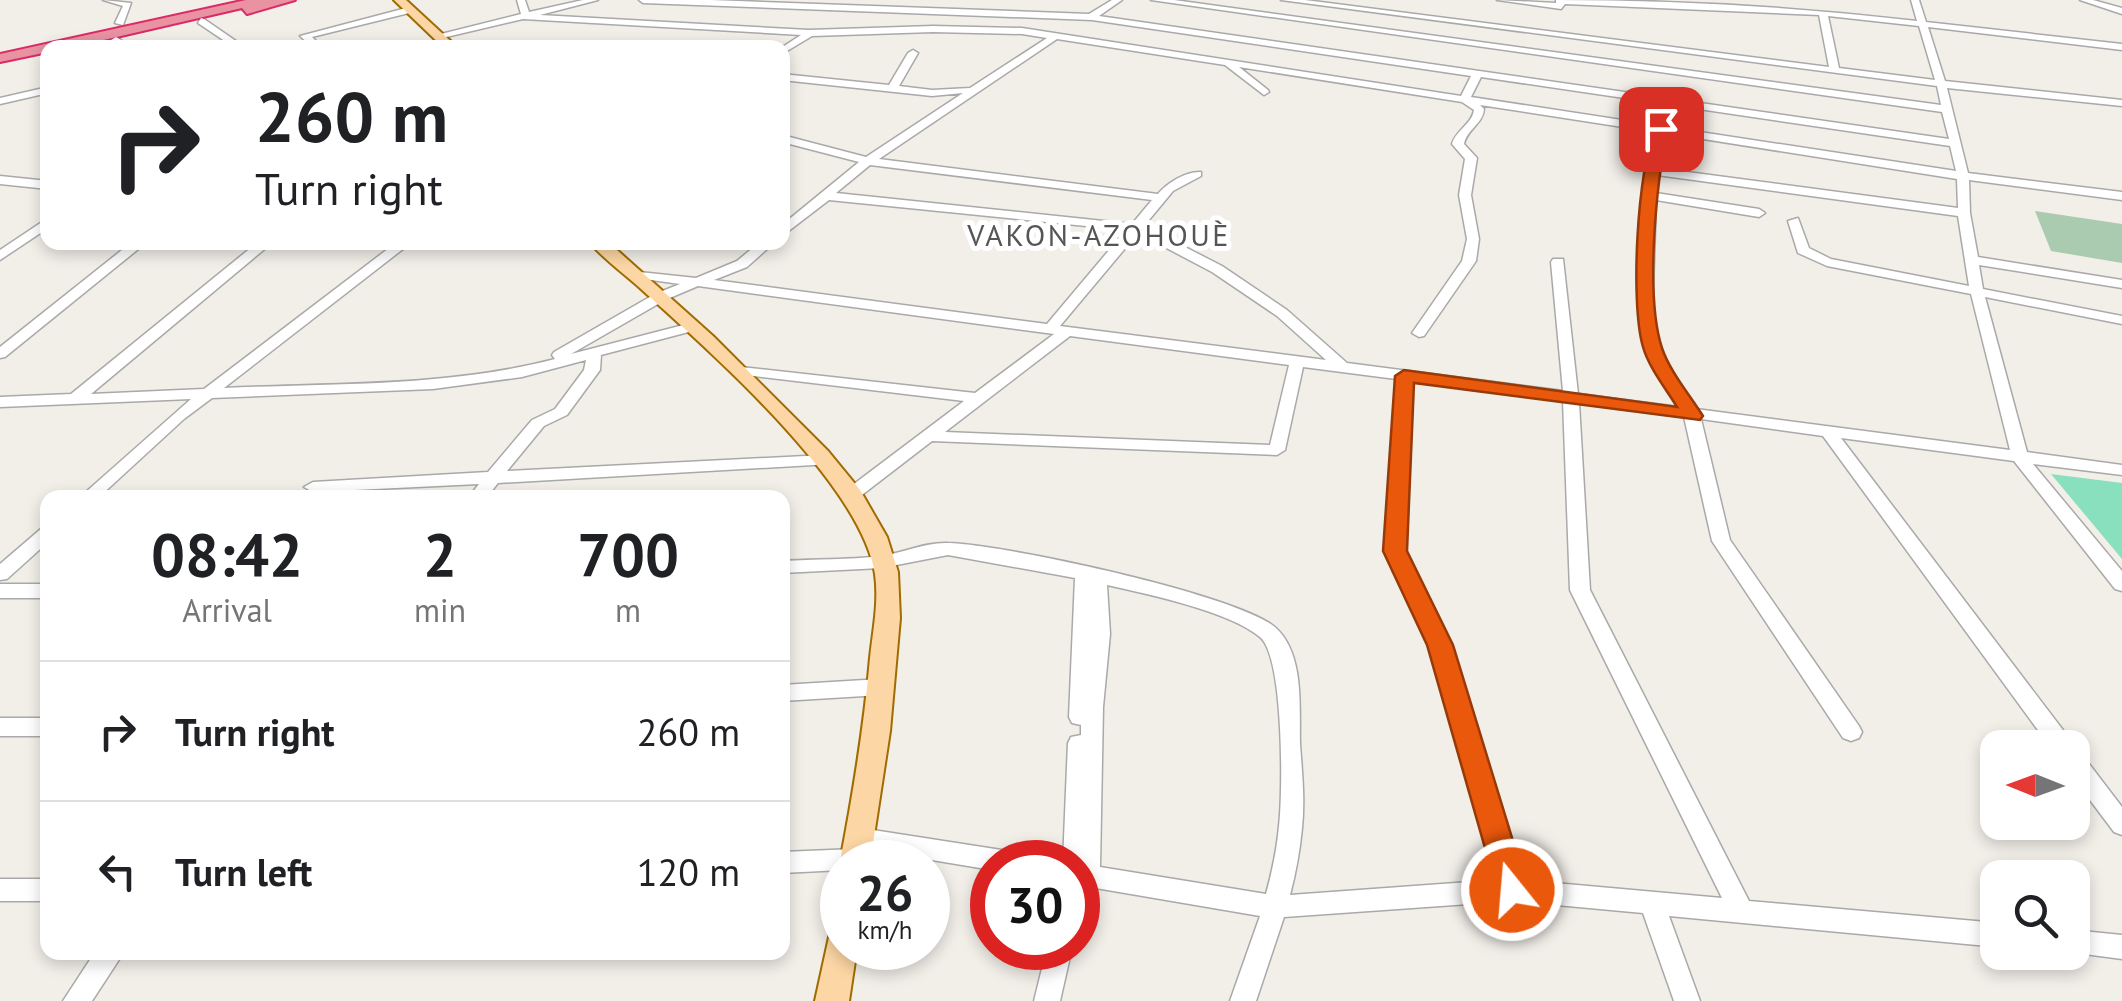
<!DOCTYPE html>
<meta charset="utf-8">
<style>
:root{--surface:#fff;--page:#f6f6f6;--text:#202124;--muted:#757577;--line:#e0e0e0}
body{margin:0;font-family:"PT Sans",sans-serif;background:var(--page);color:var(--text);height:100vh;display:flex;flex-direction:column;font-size:38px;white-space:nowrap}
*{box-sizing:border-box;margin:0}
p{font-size:32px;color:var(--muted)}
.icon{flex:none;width:55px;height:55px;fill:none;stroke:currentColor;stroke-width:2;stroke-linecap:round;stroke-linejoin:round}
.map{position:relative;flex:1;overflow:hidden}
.panel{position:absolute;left:40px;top:490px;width:750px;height:470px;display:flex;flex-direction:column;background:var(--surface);border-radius:20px;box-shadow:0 5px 15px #0003}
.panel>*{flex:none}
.banner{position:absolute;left:40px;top:40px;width:750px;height:210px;border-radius:20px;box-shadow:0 5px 15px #0003;background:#fff;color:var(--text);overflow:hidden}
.needle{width:65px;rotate:271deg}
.tools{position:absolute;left:1980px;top:730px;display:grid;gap:20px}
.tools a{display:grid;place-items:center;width:110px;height:110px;border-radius:20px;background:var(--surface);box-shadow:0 5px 15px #0003;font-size:50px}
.speed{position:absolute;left:820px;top:840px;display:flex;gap:20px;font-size:50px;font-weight:700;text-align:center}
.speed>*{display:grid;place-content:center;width:130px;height:130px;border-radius:50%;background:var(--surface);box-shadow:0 5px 15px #0003;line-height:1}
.speed small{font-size:25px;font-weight:400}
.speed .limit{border:15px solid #d22;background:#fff;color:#111}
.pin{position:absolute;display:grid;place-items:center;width:85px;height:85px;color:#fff;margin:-42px;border-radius:20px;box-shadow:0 5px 15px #0006}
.me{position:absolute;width:110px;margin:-55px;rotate:343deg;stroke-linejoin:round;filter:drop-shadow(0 0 8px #0008)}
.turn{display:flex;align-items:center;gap:35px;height:210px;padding:0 50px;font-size:45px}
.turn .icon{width:130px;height:130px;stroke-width:2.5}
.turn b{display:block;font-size:70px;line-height:85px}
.eta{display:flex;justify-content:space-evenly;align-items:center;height:170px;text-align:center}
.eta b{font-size:60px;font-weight:700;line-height:70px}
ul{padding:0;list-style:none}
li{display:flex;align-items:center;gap:30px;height:140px;padding:0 50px;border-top:2px solid var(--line)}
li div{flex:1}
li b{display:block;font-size:38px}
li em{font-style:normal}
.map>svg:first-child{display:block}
.cemetery{fill:#aacbaf}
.pitch{fill:#88e0be}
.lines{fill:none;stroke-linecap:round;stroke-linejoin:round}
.minor-casing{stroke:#a9a9a9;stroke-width:3}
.major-casing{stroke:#a06b00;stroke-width:4}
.highway-casing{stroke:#dc2a67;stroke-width:4}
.minor{fill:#fff;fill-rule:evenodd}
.major{fill:#fcd6a4;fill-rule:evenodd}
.highway{fill:#e892a2;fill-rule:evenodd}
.route{fill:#ea580c;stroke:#983908;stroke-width:2.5}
.labels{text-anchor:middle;stroke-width:10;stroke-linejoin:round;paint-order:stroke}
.far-quarter-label{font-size:30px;letter-spacing:2.5px;fill:#555;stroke:#fff}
</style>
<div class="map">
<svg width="2122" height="1001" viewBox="0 0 2122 1001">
<rect width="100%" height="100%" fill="#f2efe9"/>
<polygon class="cemetery" points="2035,211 2122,224 2122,263 2051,251"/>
<polygon class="pitch" points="2051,474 2122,483 2122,559"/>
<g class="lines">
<defs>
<g id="minor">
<polygon points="103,0 131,3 123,25 115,23 123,6"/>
<path d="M517,0H525L529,12L583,0H598L540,15L809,30L933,26L1022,28L1461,96L1471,76L1092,20L643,3L639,0H711L1089,14L1112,0H1122L1099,16L1949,139L1942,112L1151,0H1174L1941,105L1937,86L1281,0H1305L1829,67L1819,15L1565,4L1561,9L1497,0L1556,3V0C1677,0 1797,7 1917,21L1911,0H1919L1926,22L2122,44V50L1928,27L1945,81L2122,100V106L1947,88L1968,173L2122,192V200L1969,180L1970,213L1978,257L2122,280V288L1979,265L1983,289L2122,316V324L1985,297L2027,452L2122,465V475L2033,464L2122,571V591L2115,589L2014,461L1841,438L2072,742L2074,750L2080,752L2122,807V835L2114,832L2072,776V748H2051L1823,436L1701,419L1730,540L1859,726L1862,732L1859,738L1851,741L1843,738L1712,541L1684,417L1579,403L1590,590L1749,901L1998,923V947L1669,916L1700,1001H1674L1643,913L1512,901L1284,917L1256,1001H1230L1260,916L1078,885V862H1063L1068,743L1071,737L1081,735V725L1072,723L1069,717L1075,578L948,555L881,568L782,573V561C815,559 848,560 881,556C903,553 925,542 948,543C1002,544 1240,595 1276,628C1305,655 1299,709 1300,744C1302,772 1305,800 1302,828C1300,850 1296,872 1290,895L1497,880L1430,645L1386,551L1396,379L1303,367L1285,450L1277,455L932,441L858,498H846L843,494L846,490L964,401L737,374L732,372L729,369L732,366L975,393L1054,334L698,286L665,300L571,354L695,322L702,326L700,329L601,355L600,370L567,415L544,426L507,471L825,455L831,456L833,460L831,464L498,483L486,498H468L479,484L313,492L304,487L313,482L488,472L532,420L555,409L584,370L586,360L522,377L433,389L212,398L184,419L98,498H79L191,399L0,407V397L71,394L258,242H273L91,394L204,389L397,242H412L224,388C334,383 448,387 555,359L552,355L554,352L655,294L680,284L630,277V271L696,278L737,261L760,242H775L747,267L714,280L1047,324L1126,230L829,200L782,236V225L859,162L782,142V135L866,157L963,93L932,96L782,80V74L889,85L908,53L913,50L918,53L899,86L932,90L970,88L1047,38L1022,34L933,32L812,36L782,54L781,48L801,35L523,19L438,39L433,36L521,14ZM1828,16L1919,26L1935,80L1839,68ZM1057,39L1225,65L1264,95L1269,92L1268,90L1239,67L1462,102L1474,110C1472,124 1456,130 1452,144L1465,159L1459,195L1467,239L1462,261L1412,333L1419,337L1424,336L1476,261L1479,239L1471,195L1477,158L1464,144C1467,129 1483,124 1484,109L1480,105L1655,132C1643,179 1628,310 1647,353C1655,372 1668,389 1679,407L1578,394L1563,259H1553L1551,262L1563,391L1347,363L1287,310L1222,266L1144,226L1173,191L1201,176V172C1186,171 1167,183 1158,194L879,159ZM1481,77L1950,146L1956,171L1471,97ZM1665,133L1957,179L1958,208L1657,168ZM870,165L1152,200L1132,224L836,193ZM1657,175L1958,216L1969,286L1831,259L1809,248L1798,218L1788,221L1798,253L1827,266L1971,294L2010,450L1696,409L1661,352L1652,318L1656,200L1759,217L1765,213L1759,209L1656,193ZM1138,233L1212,272L1277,316L1326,360L1060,326ZM1070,336L1289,365L1270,445L945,432ZM1411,381L1563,401L1570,590L1722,898L1521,880L1450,645L1404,551ZM1107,585C1147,594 1229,611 1260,637C1284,657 1283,793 1279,826C1277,849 1272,872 1266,894L1100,867L1103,707L1110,634Z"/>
<polygon points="2080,0 2093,0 2122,8 2122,14"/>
<polygon points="410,7 413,12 312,37 323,48 313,48 300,36"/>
<polygon points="201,18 204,19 246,48 235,48 198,23"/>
<polygon points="116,37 121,40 121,48 111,48 111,40"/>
<polygon points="447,41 488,45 492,48 444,46 442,44"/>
<polygon points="48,87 48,93 0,104 0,98"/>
<polygon points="0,176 48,181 48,189 0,184"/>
<polygon points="48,218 48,228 0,260 0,250"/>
<polygon points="132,242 147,242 5,357 0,358 0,347"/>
<polygon points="48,526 48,542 7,579 0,580 0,564 42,528"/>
<rect x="0" y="584" width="48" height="14"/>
<polygon points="881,679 888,681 891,687 888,693 881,695 782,701 782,685"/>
<rect x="0" y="718" width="48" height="18"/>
<polygon points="860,828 1008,851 1016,855 1020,862 992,862 992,870 860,848 852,845 848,838 852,831"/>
<polygon points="855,849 863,852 867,859 865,862 842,862 842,870 782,873 782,852"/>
<rect x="0" y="879" width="48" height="22"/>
<polygon points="2072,930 2122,935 2122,959 2069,952 2072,952"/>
<polygon points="1047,948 1072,948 1060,1001 1034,1001"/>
<polygon points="95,952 124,952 92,1001 63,1001"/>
</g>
<g id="major">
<polygon points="394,0 406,0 458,48 444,48"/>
<path d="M589,242H608L713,336L828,451L860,490L887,537L898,572L900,618L890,731L870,862H842V868L840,862C853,794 864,727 870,658C873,630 879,602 875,574C861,483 709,351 640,288C623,273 604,259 589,242Z"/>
<polygon points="842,924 842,948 857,948 849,1001 815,1001 831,928"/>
</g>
<polygon id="highway" points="246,0 295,0 247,14 242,8 69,48 48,48 48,52 0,62 0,54"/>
</defs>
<use href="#minor" class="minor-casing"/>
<use href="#major" class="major-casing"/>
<use href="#highway" class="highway-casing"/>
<use href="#minor" class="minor"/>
<use href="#major" class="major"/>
<use href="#highway" class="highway"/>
</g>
<path class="route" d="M1656,126L1668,129C1656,183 1645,296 1662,348C1670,372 1690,395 1703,416L1700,420L1414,383L1407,551L1453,645L1528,890L1524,900L1512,904L1501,900L1497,890L1427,645L1383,551L1395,376L1404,370L1677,407C1666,389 1649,368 1643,347C1630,303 1637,169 1656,126Z"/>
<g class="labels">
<g class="far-quarter-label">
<text x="1099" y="246">VAKON-AZOHOUÈ</text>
</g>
</g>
</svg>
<div class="tools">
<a><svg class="needle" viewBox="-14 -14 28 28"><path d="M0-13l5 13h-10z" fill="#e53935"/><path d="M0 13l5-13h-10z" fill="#757577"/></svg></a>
<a><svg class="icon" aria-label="search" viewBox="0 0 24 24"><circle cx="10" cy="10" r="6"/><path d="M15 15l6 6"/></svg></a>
</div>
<div class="speed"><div>26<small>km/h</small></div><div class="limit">30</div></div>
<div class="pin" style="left:1661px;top:129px;background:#d93025"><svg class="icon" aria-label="arrive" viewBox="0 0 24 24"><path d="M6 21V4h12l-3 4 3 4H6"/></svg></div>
<svg class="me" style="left:1512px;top:890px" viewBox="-20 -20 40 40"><circle r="17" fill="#ea580c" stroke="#fff" stroke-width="3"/><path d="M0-11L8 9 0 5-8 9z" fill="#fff"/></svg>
<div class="banner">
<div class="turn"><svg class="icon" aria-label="right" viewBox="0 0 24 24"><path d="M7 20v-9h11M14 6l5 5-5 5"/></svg><div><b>260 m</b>Turn right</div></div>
</div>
<section class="panel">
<div class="eta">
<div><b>08:42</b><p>Arrival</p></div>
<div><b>2</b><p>min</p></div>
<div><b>700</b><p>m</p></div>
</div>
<ul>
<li><svg class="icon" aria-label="right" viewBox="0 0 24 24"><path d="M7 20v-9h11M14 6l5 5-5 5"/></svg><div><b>Turn right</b></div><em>260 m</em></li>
<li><svg class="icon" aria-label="left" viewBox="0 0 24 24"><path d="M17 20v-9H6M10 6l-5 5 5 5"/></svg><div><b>Turn left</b></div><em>120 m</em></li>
</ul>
</section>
</div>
